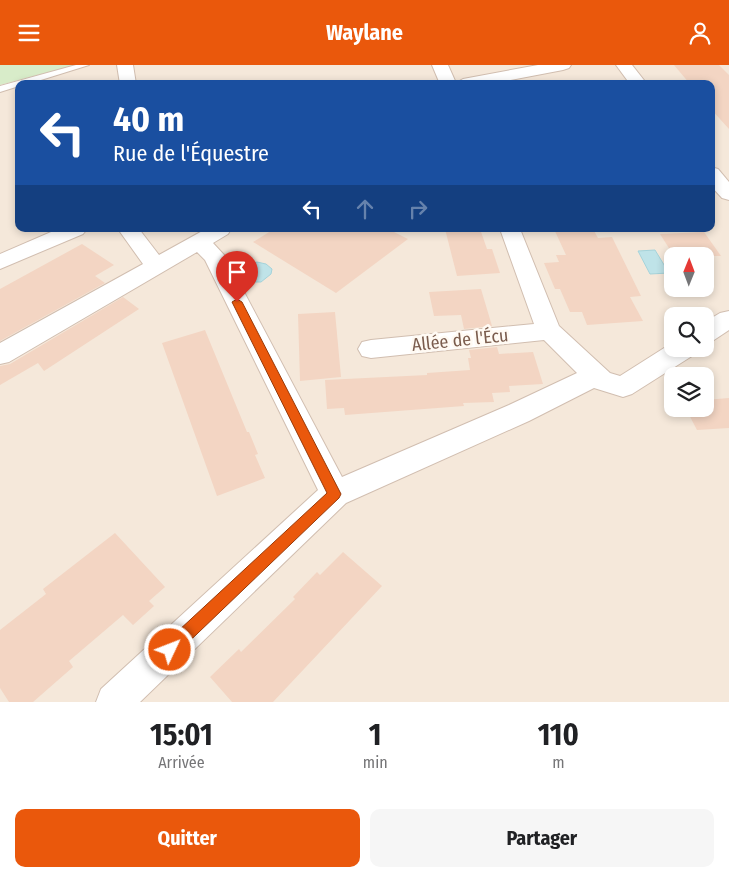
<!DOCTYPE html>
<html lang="fr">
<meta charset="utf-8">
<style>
:root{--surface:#fff;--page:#f6f6f6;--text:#202124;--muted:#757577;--accent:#ea580c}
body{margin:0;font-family:"Fira Sans Condensed",sans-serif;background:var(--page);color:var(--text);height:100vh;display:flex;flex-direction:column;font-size:19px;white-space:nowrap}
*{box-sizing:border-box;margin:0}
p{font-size:16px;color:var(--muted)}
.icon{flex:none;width:28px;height:28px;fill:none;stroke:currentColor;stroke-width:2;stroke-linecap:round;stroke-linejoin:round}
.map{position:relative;height:637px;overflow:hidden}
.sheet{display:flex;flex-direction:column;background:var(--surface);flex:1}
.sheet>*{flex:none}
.banner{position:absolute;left:15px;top:15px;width:700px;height:152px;border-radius:10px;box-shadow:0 2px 8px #0003;background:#1a4fa0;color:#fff;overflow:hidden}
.needle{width:32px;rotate:1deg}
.tools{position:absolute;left:664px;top:182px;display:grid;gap:10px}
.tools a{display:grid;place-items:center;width:50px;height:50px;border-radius:10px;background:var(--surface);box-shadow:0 2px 8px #0003;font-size:25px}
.pin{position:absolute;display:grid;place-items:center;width:42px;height:42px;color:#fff;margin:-51px -21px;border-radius:50% 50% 50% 0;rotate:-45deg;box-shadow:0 0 5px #0007}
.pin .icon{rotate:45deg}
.me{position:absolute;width:55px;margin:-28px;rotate:47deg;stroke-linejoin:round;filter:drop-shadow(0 0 4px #0008)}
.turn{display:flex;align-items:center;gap:18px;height:105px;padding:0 15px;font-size:22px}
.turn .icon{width:65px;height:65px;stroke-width:2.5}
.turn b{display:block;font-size:35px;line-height:42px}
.lanes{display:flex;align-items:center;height:48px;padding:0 15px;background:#0003;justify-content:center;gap:25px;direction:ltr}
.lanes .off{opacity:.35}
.eta{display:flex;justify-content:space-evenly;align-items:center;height:85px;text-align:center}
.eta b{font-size:30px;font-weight:700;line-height:35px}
.cta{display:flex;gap:10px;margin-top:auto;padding:10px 15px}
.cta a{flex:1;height:58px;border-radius:10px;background:var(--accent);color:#fff;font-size:20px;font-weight:700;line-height:58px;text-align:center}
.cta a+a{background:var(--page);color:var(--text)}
header{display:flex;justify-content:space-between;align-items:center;height:65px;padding:0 15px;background:var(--accent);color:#fff;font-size:22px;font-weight:700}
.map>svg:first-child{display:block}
.residential{fill:#f5e8da;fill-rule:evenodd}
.green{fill:#d8ecc9}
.water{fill:#bfe3e8;stroke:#a5d3da}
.building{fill:#f3d5c3}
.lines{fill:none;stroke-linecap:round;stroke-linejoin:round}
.service-casing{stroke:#d1beb0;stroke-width:2}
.minor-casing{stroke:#d1beb0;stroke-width:2}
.service{fill:#fff;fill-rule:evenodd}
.minor{fill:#fff;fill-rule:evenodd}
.route{fill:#ea580c;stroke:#983908}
.labels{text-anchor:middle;stroke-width:5;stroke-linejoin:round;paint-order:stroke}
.street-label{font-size:18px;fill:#7a5c4d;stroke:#fffaf3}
</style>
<header><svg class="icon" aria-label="menu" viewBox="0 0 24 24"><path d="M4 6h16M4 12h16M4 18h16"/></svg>Waylane<svg class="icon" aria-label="person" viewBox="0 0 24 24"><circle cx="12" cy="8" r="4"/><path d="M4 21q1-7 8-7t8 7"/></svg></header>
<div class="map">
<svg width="729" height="637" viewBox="0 0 729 637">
<rect width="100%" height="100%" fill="#fdf6ec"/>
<path class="residential" d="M80,0H729V637H0V21ZM19,19H711V164H19ZM672,191H705V224H672ZM672,251H705V284H672ZM672,311H705V344H672Z"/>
<polygon class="green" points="0,0 76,0 0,20"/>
<g class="water">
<polygon points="655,185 669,208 650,209 638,186"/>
<polygon points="257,197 266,199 272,204 271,209 261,217 250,217 242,212 243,205 247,200"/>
</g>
<g class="building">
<polygon points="674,0 719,0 729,10 729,64 711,44 711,19 690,19"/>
<polygon points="274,164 388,164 408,174 336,228 253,177"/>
<polygon points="445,164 480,164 487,184 492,184 500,208 457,211"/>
<polygon points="554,164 593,164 598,173 612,172 641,231 630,232 643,256 587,260 582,247 570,247 560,224 555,224 544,198 559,197 556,190 566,190"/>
<polygon points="704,167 721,191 674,191 660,169"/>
<polygon points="82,179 114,200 95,211 105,218 0,276 0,224"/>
<polygon points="481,224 492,261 464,264 461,250 434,251 429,227"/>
<polygon points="123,232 139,244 44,306 38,298 0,320 0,301 10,299"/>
<polygon points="335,247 341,312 300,316 298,249"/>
<polygon points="205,265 247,367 249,367 258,389 255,390 265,413 217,431 162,278"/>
<polygon points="497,282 499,289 533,287 543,319 509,321 510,327 492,328 494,337 463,338 464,341 345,350 344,343 327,344 325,315 427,310 427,308 470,305 468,293 471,293 469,285"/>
<polygon points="729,333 729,363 697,365 686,344 705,344 705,335"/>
<polygon points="115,468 165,522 149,536 154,541 133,560 123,550 69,596 73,602 33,637 9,637 0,623 0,565 46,529 43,524"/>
<polygon points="343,487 382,521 273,637 232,637 210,612 239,584 241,587 295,534 293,532 317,507 320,510"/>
</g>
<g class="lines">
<defs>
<polygon id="service" points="76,0 89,0 28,19 19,19 19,21 0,27 0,21"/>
<g id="minor">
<polygon points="117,0 133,0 136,19 120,19"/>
<polygon points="432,0 448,0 456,18 463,14 538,0 571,0 569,3 563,5 490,19 440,19"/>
<polygon points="616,0 632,0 647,19 630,19"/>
<polygon points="711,102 718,104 729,117 729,135 722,133 711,121"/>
<polygon points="58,164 87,164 83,169 0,204 0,189"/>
<polygon points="118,164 139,164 159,190 206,164 231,164 228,169 213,178 225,191 342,412 509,340 577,308 544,275 371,293 362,291 358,284 362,277 371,275 534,259 500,164 520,164 559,261 610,308 620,311 672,278 672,284 696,284 692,291 632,329 623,332 594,323 529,356 346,438 140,637 96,637 101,624 318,425 205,195 197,187 9,297 0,299 0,278 143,199"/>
<polygon points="729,246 729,265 714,275 705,278 705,257 720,248"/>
</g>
</defs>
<use href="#service" class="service-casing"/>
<use href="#minor" class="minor-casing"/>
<use href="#service" class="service"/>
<use href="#minor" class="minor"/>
</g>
<polygon class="route" points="237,234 242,237 341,429 339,433 175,590 170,592 164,590 162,585 164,579 327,428 232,237"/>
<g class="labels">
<g class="street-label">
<text transform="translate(460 275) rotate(-6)" y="6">Allée de l'Écu</text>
</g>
</g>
</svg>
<div class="tools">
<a><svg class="needle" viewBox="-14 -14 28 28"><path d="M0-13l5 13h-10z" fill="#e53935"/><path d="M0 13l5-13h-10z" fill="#757577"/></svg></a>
<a><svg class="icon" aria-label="search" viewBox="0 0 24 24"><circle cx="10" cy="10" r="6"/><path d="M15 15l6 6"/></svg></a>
<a><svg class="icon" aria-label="layers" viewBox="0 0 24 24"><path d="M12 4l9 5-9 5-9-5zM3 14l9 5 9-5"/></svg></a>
</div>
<div class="pin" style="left:237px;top:237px;background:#d93025"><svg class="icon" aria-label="arrive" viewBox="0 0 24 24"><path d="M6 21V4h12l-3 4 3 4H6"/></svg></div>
<svg class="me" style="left:170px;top:585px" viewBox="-20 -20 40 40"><circle r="17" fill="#ea580c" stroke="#fff" stroke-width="3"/><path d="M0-11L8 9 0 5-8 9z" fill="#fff"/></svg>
<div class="banner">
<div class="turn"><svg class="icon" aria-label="left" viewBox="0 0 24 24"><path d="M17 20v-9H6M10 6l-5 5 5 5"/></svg><div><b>40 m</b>Rue de l'Équestre</div></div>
<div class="lanes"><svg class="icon" aria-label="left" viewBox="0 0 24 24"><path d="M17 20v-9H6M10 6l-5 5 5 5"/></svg><svg class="icon off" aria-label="ahead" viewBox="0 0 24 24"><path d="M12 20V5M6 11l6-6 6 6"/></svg><svg class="icon off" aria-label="right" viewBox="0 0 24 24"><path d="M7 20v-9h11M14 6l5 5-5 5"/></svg></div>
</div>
</div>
<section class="sheet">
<div class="eta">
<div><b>15:01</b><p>Arrivée</p></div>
<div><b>1</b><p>min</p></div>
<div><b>110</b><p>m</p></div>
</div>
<div class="cta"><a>Quitter</a><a>Partager</a></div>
</section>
